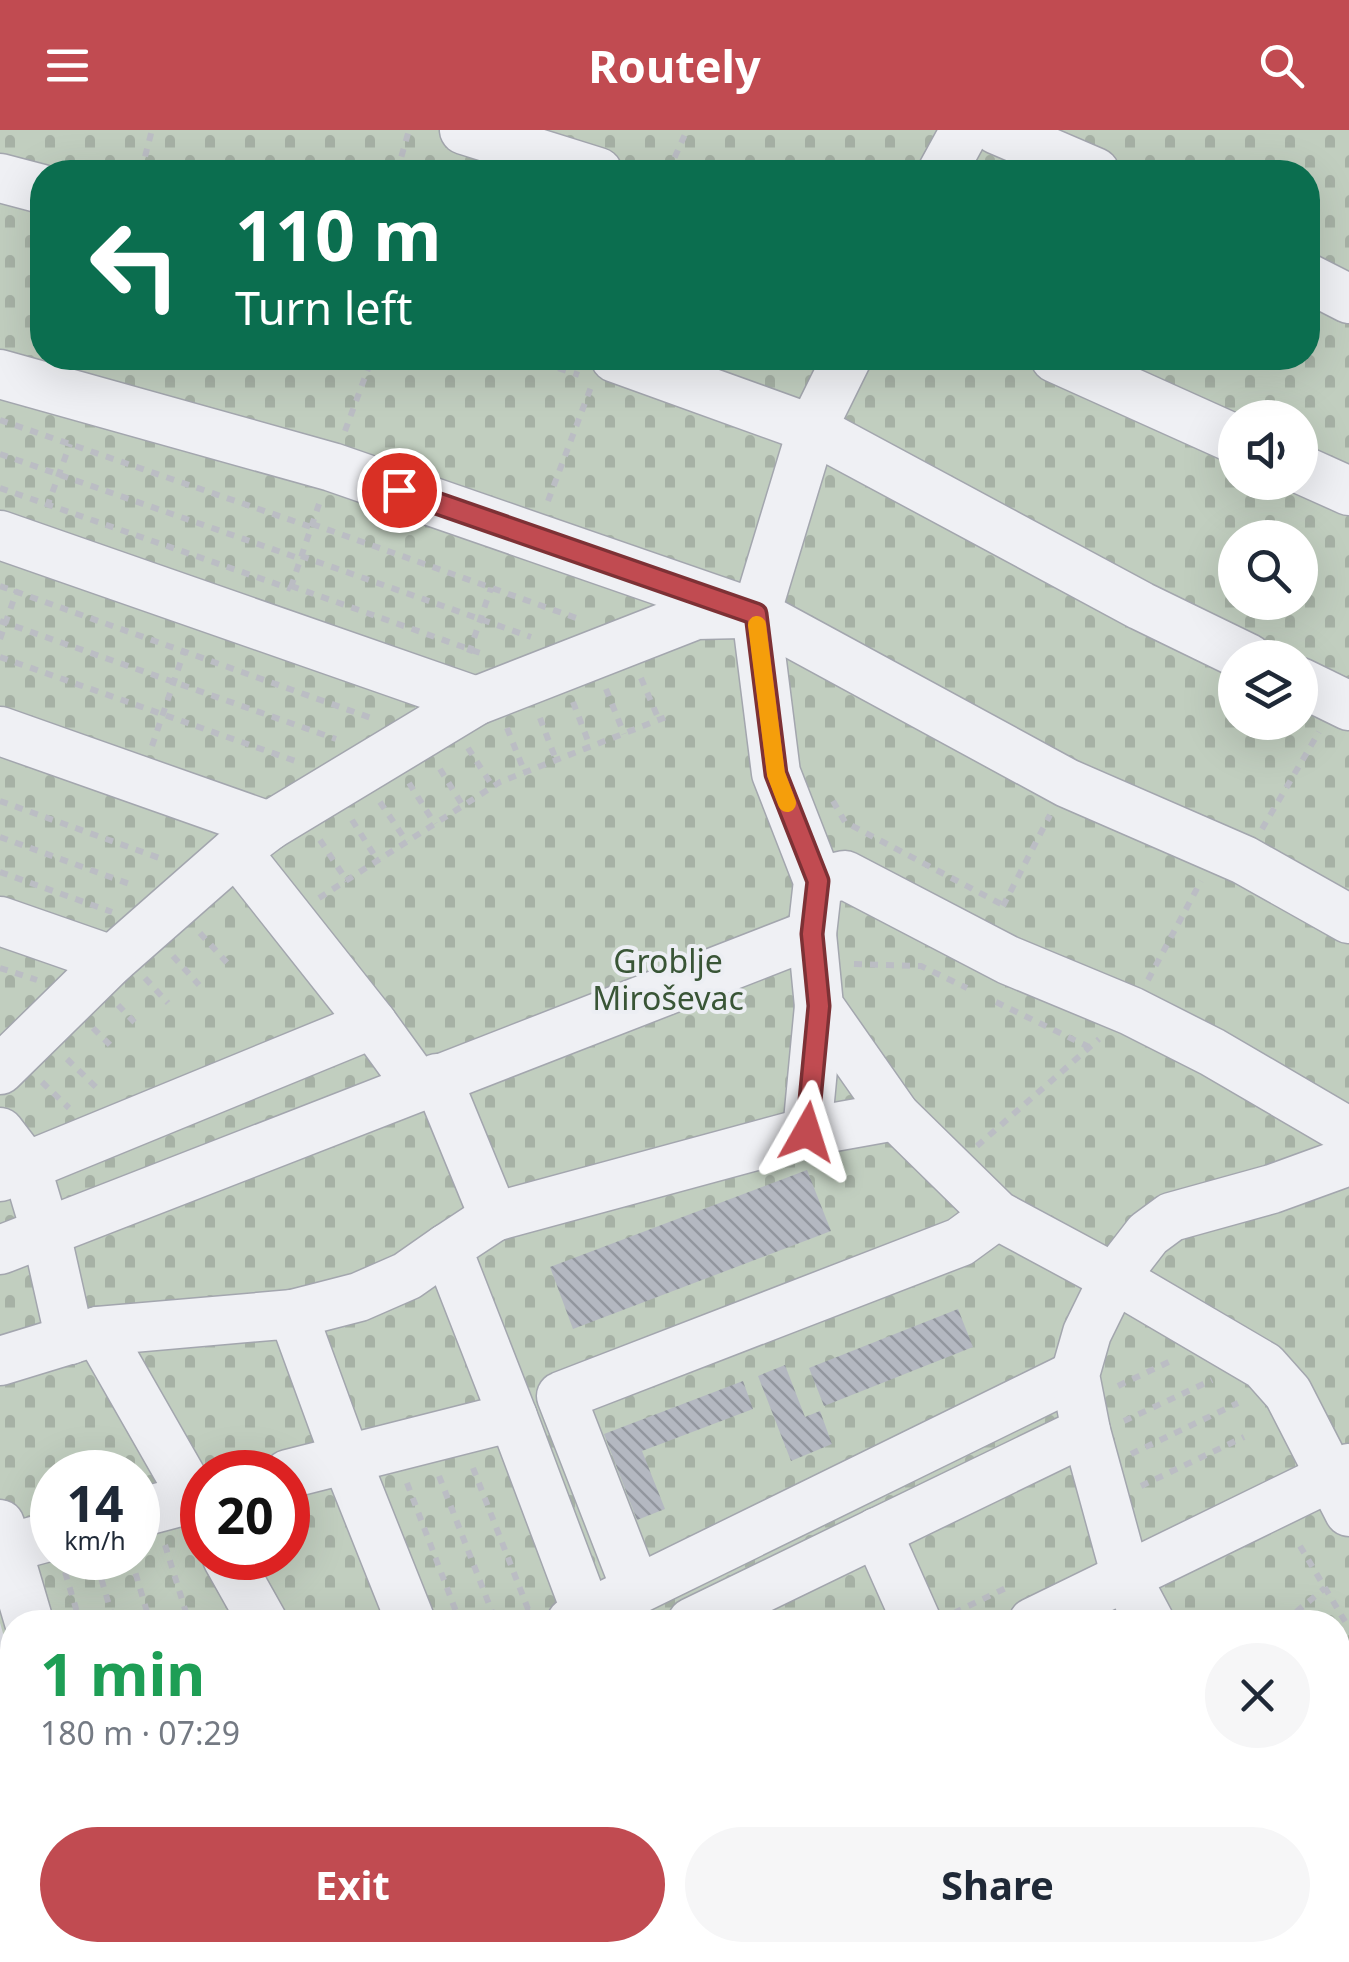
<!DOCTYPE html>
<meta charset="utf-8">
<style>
:root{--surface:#fff;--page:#f6f6f7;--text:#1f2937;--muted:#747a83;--accent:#c14b51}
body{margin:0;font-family:"Noto Sans",sans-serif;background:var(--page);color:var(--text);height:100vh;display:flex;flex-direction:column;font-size:38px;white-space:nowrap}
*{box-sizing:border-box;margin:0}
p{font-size:32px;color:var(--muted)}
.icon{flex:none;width:55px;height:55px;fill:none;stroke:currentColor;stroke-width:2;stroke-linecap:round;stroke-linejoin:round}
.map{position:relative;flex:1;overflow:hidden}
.panel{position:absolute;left:0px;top:1480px;width:1350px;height:352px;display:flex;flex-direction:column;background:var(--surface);border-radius:40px 40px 0 0;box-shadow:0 10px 40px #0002}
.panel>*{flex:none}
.hud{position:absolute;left:30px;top:30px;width:1290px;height:210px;border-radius:40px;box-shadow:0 10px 40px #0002;background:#0b6e4f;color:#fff;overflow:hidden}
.tools{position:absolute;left:1218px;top:270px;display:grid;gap:20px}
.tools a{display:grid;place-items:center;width:100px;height:100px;border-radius:50%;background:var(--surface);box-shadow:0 10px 40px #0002;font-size:50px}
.speed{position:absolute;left:30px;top:1320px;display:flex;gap:20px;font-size:50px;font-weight:700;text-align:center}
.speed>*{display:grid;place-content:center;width:130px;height:130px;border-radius:50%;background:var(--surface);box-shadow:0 10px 40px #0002;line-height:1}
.speed small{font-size:25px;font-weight:400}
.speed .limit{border:15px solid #d22;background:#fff;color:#111}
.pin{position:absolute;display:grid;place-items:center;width:85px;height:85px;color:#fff;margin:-42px;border:5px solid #fff;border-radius:50%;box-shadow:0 2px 10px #0007}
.me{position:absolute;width:110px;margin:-55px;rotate:6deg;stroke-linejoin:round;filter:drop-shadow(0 0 8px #0008)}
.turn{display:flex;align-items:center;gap:35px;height:210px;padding:0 40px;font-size:45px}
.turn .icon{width:130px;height:130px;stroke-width:2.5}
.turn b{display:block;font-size:70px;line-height:85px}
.round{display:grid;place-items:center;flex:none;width:105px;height:105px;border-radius:52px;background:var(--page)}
.overview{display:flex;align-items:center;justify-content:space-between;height:170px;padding:0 40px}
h1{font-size:60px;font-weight:700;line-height:75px;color:#1e9e55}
.primary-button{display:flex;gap:20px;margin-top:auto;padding:20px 40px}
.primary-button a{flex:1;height:115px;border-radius:60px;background:var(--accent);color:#fff;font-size:40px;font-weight:700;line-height:115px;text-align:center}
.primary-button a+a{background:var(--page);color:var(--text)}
header{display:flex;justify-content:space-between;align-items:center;height:130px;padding:0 40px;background:var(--accent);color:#fff;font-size:45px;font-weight:700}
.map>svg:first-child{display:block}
.cemetery{fill:url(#cemetery-stones);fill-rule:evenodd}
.building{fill:url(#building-back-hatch)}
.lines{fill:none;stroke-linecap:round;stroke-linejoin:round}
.minor-casing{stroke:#a3a6ae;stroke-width:51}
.path{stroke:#bbbdc4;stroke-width:6;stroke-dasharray:8 8;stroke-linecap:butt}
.minor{stroke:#eff0f4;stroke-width:48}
.route-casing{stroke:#7d3135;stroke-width:25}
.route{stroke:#c14b51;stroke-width:18}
.slow{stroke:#f59e0b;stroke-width:18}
.labels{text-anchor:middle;stroke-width:8;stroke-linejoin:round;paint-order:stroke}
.park-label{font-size:32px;fill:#395536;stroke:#eceef3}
</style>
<header><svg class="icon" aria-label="menu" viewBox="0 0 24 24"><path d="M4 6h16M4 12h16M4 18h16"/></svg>Routely<svg class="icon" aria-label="search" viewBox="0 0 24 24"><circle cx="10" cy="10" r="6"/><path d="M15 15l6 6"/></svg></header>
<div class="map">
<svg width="1349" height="1832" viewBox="0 0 1349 1832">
<defs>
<pattern id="cemetery-stones" width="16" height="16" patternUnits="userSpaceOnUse" patternTransform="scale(2.5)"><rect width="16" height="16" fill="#c1cebf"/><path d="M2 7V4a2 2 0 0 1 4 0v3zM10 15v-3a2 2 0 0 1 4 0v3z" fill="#a6b1a5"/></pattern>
<pattern id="building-back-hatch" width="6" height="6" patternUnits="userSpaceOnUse" patternTransform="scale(2.5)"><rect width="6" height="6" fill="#b4b8c1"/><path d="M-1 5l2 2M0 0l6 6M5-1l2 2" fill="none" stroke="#92969e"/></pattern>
</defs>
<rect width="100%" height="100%" fill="#dddfe5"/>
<path class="cemetery" d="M0,0H1349V1832H93L90,1820H1338V1492H12V1534L0,1493ZM42,42H1308V228H42ZM1235,288H1300V352H1235ZM1235,408H1300V472H1235ZM1235,528H1300V592H1235ZM52,1342H138V1428H52ZM202,1342H288V1428H202Z"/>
<g class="building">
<polygon points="807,1040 831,1101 573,1199 550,1137"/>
<polygon points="958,1179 973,1217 824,1276 809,1238"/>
<polygon points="785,1235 805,1287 820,1281 832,1314 791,1331 758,1246"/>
<polygon points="743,1251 753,1279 642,1321 665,1379 637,1390 604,1304"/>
</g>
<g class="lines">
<defs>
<g id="minor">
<polyline points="464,0 598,42"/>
<polyline points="997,0 1095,42"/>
<polyline points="942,42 965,0"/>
<polyline points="0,48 42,59"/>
<polyline points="1308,148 1349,169"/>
<polyline points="615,228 812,299 1141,476 1248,528"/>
<polyline points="1055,228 1235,309"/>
<polyline points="0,244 332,337 756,484 1067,653 1244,730 1349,789"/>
<polyline points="1300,339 1349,361"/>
<polyline points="0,405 476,571"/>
<polyline points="1300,552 1349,576"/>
<polyline points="0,601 269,696 236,721 112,830 0,940"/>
<polyline points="269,696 476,571 696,485 742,484"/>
<polyline points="236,721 373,894 418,956"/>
<polyline points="818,751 845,745 1008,830 1131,881 1212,922 1349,1002"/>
<polyline points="0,791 112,830"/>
<polyline points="812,804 819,876 896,986 997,1085 1114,1148 1264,1236 1288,1263 1349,1382"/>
<polyline points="437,948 494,1087 807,1002 896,986"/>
<polyline points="0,1002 26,1036 46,1103 70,1210"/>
<polyline points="807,1002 819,876"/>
<polyline points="0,1047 373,894"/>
<polyline points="494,1087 447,1118 513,1287"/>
<polyline points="0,1120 812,804 818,751 776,643 756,484 812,299 847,228"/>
<polyline points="293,1184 359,1167 407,1146 447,1118"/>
<polyline points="98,1201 202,1383"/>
<polyline points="0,1231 98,1201 293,1184 346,1329 411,1492"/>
<polyline points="288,1344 513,1287 587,1484"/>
<polyline points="138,1383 202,1366"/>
<polyline points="0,1394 29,1492"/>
<polyline points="877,1402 917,1492"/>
<polyline points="8,1418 52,1406"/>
<polyline points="227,1428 263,1492"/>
<polyline points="636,1459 561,1266 960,1112 997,1085"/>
<polyline points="571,1492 1075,1245"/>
<polyline points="692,1492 1086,1301"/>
<polyline points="1033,1492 1349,1338"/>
<polyline points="1150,1492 1126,1447 1086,1301 1075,1245 1087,1203 1114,1148 1148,1104 1171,1087 1272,1059 1349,1031"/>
<polyline points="1338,1705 1349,1700"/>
<polyline points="124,1820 129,1832"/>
<polyline points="523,1820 529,1832"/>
<polyline points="705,1820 711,1832"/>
<polyline points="887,1820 893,1832"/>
<polyline points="334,1832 359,1820"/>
<polyline points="1079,1832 1104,1820"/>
</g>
</defs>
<use href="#minor" class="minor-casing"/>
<g class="path">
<polyline points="141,42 152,0"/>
<polyline points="397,42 409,0"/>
<polyline points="668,42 687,0"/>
<polyline points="528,228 579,245"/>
<polyline points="0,290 311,397"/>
<polyline points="345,301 372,228"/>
<polyline points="0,324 301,429"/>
<polyline points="0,358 291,459"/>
<polyline points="548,371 591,257"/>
<polyline points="47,377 70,314"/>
<polyline points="312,394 579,489"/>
<polyline points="301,426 531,507"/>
<polyline points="0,456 374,589"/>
<polyline points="291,456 483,524"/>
<polyline points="291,457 319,374"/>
<polyline points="0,491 336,609"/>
<polyline points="0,509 17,460"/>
<polyline points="469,523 491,458"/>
<polyline points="0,527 301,633"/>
<polyline points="641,548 659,590"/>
<polyline points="606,559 624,604"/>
<polyline points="573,572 590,616"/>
<polyline points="540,588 556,630"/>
<polyline points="507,598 525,643"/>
<polyline points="152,616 185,519"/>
<polyline points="468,618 493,657"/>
<polyline points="440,639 463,676"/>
<polyline points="409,653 435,694"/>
<polyline points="0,671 165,730"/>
<polyline points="833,671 845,692 1003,775"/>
<polyline points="380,672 407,712"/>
<polyline points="352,690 378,731"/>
<polyline points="1262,699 1319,602"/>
<polyline points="0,707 135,756"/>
<polyline points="320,710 347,751"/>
<polyline points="0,742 112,782"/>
<polyline points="319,768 500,652 671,585"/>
<polyline points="1003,776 1050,685"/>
<polyline points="200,803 229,835"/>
<polyline points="173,826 199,855"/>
<polyline points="854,834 921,836 967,858"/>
<polyline points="0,838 37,850"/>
<polyline points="145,848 168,873"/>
<polyline points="1148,850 1201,751"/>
<polyline points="996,872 1089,917"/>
<polyline points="118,875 138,896"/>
<polyline points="93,898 110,915"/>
<polyline points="67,929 101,962"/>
<polyline points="42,952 69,978"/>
<polyline points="977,1016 1099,909"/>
<polyline points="1118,1256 1175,1229"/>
<polyline points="1124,1291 1212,1250"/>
<polyline points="1131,1324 1238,1273"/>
<polyline points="473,1338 528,1479"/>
<polyline points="439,1346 496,1492"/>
<polyline points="407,1353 460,1492"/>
<polyline points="1141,1356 1244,1307"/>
<polyline points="165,1415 189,1492"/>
<polyline points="1300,1416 1349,1498"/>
<polyline points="131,1428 150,1492"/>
<polyline points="97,1434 114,1492"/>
<polyline points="77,1439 119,1428"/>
<polyline points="65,1442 80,1492"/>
<polyline points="954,1483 1010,1456"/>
<polyline points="496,1492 530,1479"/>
<polyline points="855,1492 874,1484"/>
<polyline points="1284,1492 1325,1458"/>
<polyline points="3,1811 12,1798"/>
<polyline points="1306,1820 1312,1832"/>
<polyline points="229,1832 254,1820"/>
<polyline points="754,1832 778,1820"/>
<polyline points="830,1832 851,1822"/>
<polyline points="986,1832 1011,1820"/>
<polyline points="1254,1832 1278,1820"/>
</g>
<use href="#minor" class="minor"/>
</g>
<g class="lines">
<defs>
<polyline id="route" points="399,360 756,484 776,644 818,751 812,804 819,876 807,1002"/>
</defs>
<use href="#route" class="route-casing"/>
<use href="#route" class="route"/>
<polyline class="slow" points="757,495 776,644 787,673"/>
</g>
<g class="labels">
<g class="park-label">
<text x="668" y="843">Groblje<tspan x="668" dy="37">Miroševac</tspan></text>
</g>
</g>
</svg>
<div class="tools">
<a><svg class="icon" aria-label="sound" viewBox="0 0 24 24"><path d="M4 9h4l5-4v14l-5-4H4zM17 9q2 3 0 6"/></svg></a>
<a><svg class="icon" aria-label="search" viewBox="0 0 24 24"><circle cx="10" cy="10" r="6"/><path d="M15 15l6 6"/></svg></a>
<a><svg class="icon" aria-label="layers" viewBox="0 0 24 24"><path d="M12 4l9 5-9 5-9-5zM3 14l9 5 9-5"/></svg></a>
</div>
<div class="speed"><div>14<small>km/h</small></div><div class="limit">20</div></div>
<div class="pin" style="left:399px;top:360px;background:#d93025"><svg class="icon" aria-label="arrive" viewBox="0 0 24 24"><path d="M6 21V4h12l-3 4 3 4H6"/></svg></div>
<svg class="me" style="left:807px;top:1002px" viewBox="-20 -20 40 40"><path d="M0-17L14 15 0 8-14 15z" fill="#c14b51" stroke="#fff" stroke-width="4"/></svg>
<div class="hud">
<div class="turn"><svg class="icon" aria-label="left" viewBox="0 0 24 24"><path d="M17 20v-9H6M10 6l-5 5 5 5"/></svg><div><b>110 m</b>Turn left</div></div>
</div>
<section class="panel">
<div class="overview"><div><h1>1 min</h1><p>180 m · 07:29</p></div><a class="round"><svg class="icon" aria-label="close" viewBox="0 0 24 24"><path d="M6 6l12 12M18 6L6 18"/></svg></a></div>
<div class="primary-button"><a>Exit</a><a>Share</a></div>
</section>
</div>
